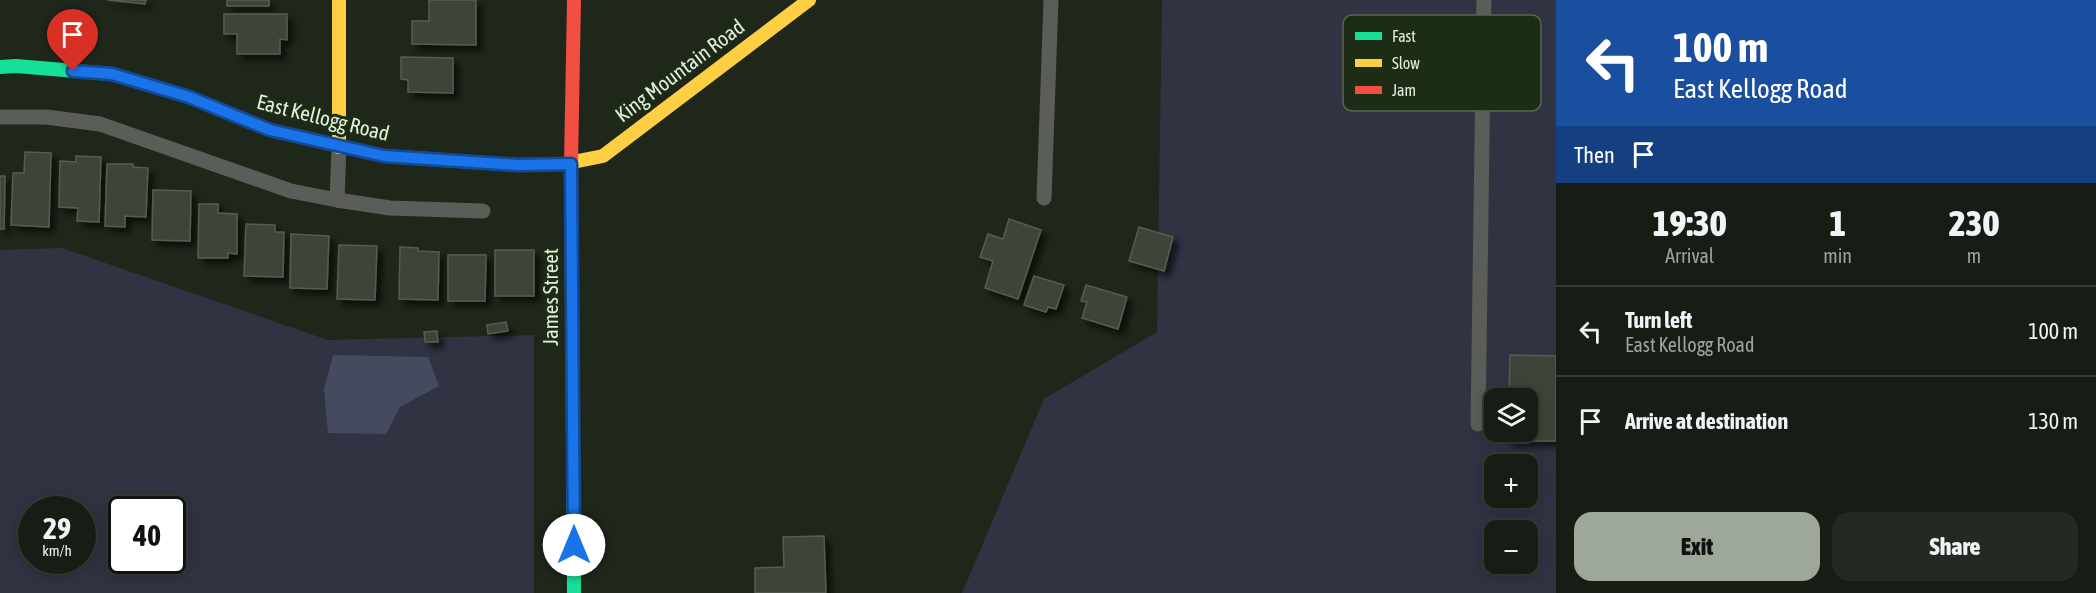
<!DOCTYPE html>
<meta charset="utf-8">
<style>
:root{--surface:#171d14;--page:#242a22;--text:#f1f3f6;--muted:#9ea2a0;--line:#363b34;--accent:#9ea89a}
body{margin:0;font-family:"Asap Condensed",sans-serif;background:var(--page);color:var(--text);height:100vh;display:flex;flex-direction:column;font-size:22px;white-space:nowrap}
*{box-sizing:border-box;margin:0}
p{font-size:20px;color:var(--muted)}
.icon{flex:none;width:33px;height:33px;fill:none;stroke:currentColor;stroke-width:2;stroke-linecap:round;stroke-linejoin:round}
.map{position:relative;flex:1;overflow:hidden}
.side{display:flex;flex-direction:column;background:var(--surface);width:540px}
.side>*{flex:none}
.guide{background:#1a4fa0;color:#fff;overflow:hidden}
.tools{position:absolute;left:1484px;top:388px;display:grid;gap:12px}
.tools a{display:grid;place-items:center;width:54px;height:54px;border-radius:12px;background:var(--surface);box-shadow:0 3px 15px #0003,0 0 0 2px var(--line);font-size:30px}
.speed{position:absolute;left:18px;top:496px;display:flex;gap:12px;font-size:30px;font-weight:700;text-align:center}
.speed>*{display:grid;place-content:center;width:78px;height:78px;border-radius:50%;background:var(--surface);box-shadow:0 3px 15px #0003,0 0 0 2px var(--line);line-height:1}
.speed small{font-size:15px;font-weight:400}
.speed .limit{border:3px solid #111;border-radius:9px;background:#fff;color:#111}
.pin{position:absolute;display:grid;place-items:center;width:51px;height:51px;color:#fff;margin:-62px -26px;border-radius:50% 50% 50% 0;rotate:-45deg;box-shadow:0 0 6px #0007}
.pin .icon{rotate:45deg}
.me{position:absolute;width:66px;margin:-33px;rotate:0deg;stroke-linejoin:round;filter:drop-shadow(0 0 4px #0008)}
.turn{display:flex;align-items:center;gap:21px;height:126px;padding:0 18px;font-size:27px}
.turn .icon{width:78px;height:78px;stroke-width:2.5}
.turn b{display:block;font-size:42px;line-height:51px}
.then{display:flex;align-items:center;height:57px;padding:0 18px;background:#0003;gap:12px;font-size:22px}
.eta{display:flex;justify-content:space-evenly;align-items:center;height:102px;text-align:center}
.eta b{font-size:36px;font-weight:800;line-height:42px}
.cta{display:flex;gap:12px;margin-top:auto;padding:12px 18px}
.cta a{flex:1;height:69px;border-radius:18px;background:var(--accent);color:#111;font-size:24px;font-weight:800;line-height:69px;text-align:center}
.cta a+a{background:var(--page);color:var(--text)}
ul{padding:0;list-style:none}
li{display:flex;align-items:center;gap:18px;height:90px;padding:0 18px;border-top:2px solid var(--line)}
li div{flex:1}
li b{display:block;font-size:22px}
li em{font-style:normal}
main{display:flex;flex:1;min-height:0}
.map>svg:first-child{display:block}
.green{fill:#2f3342;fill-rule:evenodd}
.water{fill:#454a5f}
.building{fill:#3d4439;stroke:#555d52;stroke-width:1.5;filter:url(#shadow)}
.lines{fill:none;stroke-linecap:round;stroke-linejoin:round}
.lane{stroke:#5a5d58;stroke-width:15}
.fast{stroke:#16e098;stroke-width:14}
.slow{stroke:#ffcf43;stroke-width:14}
.jam{stroke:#f24e42;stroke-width:14}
.route-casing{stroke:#114b97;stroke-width:15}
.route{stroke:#1a73e8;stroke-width:10}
.labels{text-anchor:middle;stroke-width:6;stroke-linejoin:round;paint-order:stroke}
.street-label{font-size:21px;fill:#e3eedf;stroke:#1d2d15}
.key{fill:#1d2d15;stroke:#586752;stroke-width:1.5}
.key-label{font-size:16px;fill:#e3eedf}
</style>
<main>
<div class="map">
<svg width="1556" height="593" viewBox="0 0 1556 593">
<defs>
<filter id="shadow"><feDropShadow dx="5.5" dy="5.5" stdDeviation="3" flood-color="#0009"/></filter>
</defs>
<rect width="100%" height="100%" fill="#1f271b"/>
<g class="green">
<path d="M1162,0H1556V593H962L1044,399L1157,332ZM1494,399H1527V432H1494ZM1494,465H1527V498H1494ZM1494,531H1527V564H1494Z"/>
<path d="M62,248L328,340L534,335V593H0V250ZM32,510H82V561H32ZM122,510H172V561H122Z"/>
</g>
<polygon class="water" points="333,355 428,357 439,386 400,407 386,434 328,433 324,389"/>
<g class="building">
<polygon points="107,0 146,0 145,4"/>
<rect x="227" y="0" width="42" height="6"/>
<polygon points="429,0 476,0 476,45 412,44 412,21 429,21"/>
<polygon points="224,14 287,14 287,40 280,39 280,54 237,54 237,34 224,34"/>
<polygon points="401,57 453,58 453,93 408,92 408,80 401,79"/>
<polygon points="25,152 51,153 49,227 11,225 13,173 24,173"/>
<polygon points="76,156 101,157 99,222 77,221 78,208 59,207 60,161 76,162"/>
<polygon points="107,164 133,164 133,167 148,168 146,217 125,216 125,227 105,226"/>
<polygon points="0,176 5,176 4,229 0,229"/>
<polygon points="153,190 191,191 190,241 152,240"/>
<polygon points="199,204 218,204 218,213 237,214 237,254 228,253 228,258 198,258"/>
<polygon points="1009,219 1041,230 1018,299 985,288 993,261 980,257 988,234 1003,239"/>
<polygon points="246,224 275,225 275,232 284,232 283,277 244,276"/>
<polygon points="1139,227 1173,237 1164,271 1129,261"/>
<polygon points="291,234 329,236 327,289 290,288"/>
<polygon points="339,245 377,246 375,300 337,299"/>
<polygon points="400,247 418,248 418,251 439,252 438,300 399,299"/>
<rect x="495" y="250" width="39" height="46"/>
<polygon points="448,255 486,255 485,301 448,301"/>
<polygon points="1034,276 1064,285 1056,309 1048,307 1046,312 1024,305"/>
<polygon points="1086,285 1127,297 1118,329 1082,318 1087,302 1081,301"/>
<polygon points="506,322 508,331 488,334 487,325"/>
<polygon points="437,331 438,342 425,342 424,332"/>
<polygon points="1510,355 1556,356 1556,441 1508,441 1508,432 1527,432 1527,399 1509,399"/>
<polygon points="824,536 826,593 755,593 755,568 784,567 783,537"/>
</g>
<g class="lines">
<g class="lane">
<polyline points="0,117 46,117 100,124 291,191 337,200 390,208 483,211"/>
<polyline points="1044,198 1051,0"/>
<polyline points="337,200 339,147"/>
<polyline points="1478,424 1484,0"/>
</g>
<g class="fast">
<polyline points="0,67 16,66 112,74 189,97 248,121"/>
<polyline points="573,441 574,593"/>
</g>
<g class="slow">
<polyline points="339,0 339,147"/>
<polyline points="563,164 603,156 809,0"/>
</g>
<g class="jam">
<polyline points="248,121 270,130 384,156 518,165 563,164"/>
<polyline points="573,441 571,164 574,0"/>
</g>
</g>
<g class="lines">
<defs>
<polyline id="route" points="73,71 112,74 189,97 270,130 384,156 518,165 571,164 574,545"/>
</defs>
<use href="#route" class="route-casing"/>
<use href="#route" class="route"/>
</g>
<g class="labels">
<g class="street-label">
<text transform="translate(680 71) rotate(-37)" y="7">King Mountain Road</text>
<text transform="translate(323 118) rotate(14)" y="7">East Kellogg Road</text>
<text transform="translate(551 297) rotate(-90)" y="7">James Street</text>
</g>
</g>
<rect x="1343" y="15" width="198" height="96" rx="9" class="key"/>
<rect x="1355" y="32" width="27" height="8" fill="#16e098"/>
<rect x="1355" y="59" width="27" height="8" fill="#ffcf43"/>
<rect x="1355" y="86" width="27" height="8" fill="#f24e42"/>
<g class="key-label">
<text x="1392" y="42">Fast</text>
<text x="1392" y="69">Slow</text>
<text x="1392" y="96">Jam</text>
</g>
</svg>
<div class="tools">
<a><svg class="icon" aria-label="layers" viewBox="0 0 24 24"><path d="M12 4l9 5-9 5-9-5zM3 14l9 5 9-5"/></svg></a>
<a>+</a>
<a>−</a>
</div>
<div class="speed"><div>29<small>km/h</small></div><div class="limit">40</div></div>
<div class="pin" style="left:73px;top:71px;background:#d93025"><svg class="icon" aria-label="arrive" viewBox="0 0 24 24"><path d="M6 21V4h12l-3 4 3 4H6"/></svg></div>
<svg class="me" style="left:574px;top:545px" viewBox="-20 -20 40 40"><circle r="19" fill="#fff"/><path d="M0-13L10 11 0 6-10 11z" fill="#1a73e8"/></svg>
</div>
<section class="side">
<div class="guide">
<div class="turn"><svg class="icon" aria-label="left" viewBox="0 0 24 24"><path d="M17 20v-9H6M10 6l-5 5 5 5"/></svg><div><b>100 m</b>East Kellogg Road</div></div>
<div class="then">Then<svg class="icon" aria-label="arrive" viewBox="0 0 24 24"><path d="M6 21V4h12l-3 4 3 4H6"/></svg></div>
</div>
<div class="eta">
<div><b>19:30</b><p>Arrival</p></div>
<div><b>1</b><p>min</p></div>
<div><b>230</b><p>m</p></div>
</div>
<ul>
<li><svg class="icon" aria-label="left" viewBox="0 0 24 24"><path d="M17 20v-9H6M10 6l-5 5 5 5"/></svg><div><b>Turn left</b><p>East Kellogg Road</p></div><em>100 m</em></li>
<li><svg class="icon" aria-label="arrive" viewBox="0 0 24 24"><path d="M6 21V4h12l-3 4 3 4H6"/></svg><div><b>Arrive at destination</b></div><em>130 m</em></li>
</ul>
<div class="cta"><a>Exit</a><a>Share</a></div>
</section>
</main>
